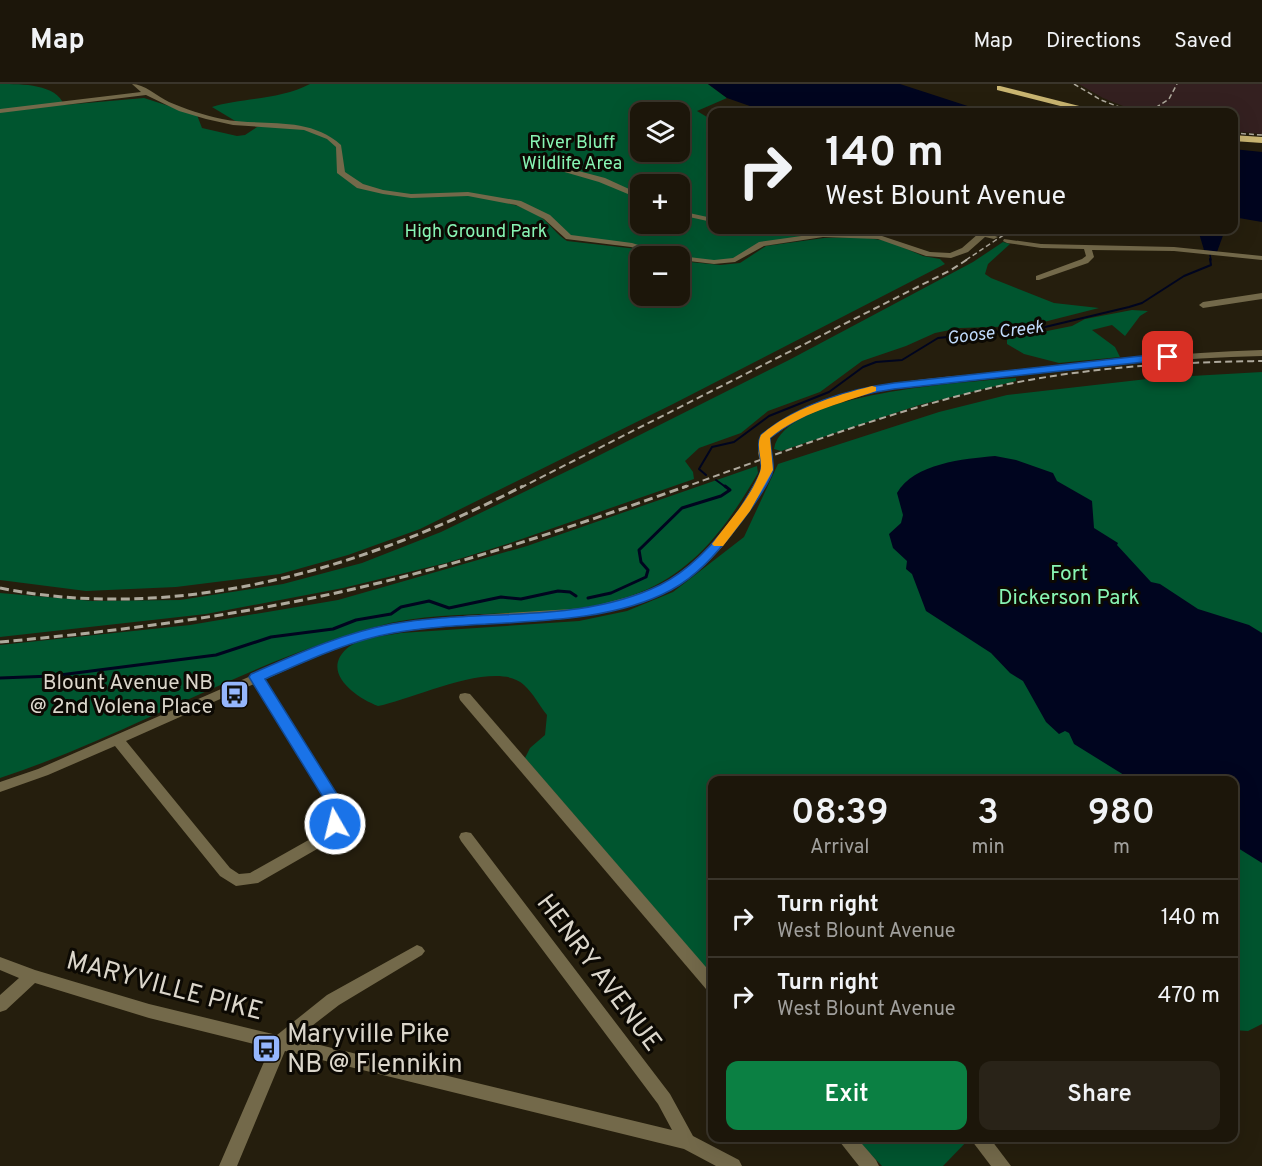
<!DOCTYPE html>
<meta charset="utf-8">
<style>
:root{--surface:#1c160a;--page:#292318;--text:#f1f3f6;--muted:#a09f9c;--line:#3a352b;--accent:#0b8043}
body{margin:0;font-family:Overpass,sans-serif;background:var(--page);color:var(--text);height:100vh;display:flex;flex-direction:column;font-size:22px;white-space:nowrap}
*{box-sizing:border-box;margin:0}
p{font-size:20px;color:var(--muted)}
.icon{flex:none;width:33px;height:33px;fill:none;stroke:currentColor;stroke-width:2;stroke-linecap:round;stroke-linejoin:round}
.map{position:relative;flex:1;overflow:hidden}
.details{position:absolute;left:708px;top:692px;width:530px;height:366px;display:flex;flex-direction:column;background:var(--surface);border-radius:12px;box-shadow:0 6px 24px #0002,0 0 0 2px var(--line)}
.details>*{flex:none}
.top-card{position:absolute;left:708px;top:24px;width:530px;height:126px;border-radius:12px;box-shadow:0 6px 24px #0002,0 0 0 2px var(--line);background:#1c160a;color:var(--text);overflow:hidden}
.buttons{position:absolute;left:630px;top:18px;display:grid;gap:12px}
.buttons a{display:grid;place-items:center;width:60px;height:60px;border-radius:12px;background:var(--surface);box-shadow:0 6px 24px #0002,0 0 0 2px var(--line);font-size:30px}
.pin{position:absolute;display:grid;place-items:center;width:51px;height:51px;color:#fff;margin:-26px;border-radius:12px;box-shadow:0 3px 9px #0006}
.me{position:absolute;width:66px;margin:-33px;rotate:352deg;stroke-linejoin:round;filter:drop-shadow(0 0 4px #0008)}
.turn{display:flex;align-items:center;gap:21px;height:126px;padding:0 18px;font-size:27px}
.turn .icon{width:78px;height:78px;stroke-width:2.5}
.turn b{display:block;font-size:42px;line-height:51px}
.eta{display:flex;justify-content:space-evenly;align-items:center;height:102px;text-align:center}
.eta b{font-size:36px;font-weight:600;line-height:42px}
.cta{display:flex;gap:12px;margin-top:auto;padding:12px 18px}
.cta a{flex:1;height:69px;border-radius:12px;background:var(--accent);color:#fff;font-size:24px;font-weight:600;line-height:69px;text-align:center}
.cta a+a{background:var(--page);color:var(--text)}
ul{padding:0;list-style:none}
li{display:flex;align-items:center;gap:18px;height:78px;padding:0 18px;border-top:2px solid var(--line)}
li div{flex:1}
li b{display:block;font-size:22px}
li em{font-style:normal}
header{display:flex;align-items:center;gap:36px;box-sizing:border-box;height:84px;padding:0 30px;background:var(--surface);border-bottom:2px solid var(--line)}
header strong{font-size:28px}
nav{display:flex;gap:33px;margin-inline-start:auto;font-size:21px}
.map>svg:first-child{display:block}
.education{fill:#342020}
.green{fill:#00552f;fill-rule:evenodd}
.water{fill:#00051f}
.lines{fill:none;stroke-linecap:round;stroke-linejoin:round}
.stream-far2{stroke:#00051f;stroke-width:1.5}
.stream-far1{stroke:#00051f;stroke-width:2}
.stream{stroke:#00051f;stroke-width:3}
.minor{fill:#73694a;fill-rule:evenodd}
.major{fill:#c9b571;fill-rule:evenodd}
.rail-far2{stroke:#aea99c;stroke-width:1.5;stroke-dasharray:5 3;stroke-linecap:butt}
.rail-far1{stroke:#aea99c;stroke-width:2;stroke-dasharray:7 4;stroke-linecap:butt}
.rail{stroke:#aea99c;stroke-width:3;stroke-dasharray:9 4.5;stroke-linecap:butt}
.route{fill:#1a73e8;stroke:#114b97;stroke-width:1.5}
.slow{fill:#f59e0b}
.labels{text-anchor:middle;stroke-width:6;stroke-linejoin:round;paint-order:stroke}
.far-park-label{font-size:18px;fill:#88f5b4;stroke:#0c0903}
.far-water-label{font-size:18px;font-style:italic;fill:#c0dbfc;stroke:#0c0903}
.park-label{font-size:21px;fill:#88f5b4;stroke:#0c0903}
.poi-label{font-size:21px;fill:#dbd6cb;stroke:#0c0903;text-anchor:end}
.near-street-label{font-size:26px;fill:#dbd6cb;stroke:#0c0903}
.near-poi-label{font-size:26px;fill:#dbd6cb;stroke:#0c0903;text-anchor:start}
</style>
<header>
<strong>Map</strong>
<nav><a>Map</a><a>Directions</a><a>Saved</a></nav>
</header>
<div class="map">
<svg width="1262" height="1082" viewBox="0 0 1262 1082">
<rect width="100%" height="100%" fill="#251e0d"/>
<polygon class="education" points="1079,0 1262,0 1262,50 1233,47 1233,28 1138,28 1103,14"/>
<g class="green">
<path d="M0,0C23,0 56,0 64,21L144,14L197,31L202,44L237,52L245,51L257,43H271L237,38L212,23C239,14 280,16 310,0H708L727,14L697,27L712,36V146H885L891,152L865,149L823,151L762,160L735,176L714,178L666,172L647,165L569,153L535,126L507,118V119C519,122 533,127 542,134C552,142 557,151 567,157L637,165L656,172H640V212H680V177L720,181L740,179L766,162L824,154L860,153L888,157L923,172L940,175L945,180L673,320L420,445L348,471L280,490L176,503L86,507L0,496ZM640,28H680V68H640ZM640,100H680V140H640Z"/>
<polygon points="1003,158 1010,160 988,180 985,190 991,194 1054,219 1099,224 1028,242 960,244 935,249 906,262 862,277 820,308 768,327 741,349 699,364 685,377 693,388 694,395 507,460 446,479 343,504 206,530 0,553 0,509 93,517 180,516 283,500 362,479 441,448 586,378 789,276 973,178"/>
<polygon points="1132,226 1148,227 1140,232 1125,252 1112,241 1092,246 1115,263 1120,273 1059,279 1024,270 1007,260 1007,255 1072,242 1085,235"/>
<path d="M1262,288V940L1248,947L1233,946V696H712V891L525,674L530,664L545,651L547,631C539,621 533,609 524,601C496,574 412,616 378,622C354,613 318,586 350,562C363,553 386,552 401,549L579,537L627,527L673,508L744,453L778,380L939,328L1007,311L1156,294Z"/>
<path d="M1016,294V297L919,321L781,367L774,365C784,308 968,298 1016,294Z"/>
<path d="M757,382L758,389C730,437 700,481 648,505C562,544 464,518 375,543C244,579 128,652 0,694V561L190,541L338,516L527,462Z"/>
<polygon points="854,1053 971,1053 943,1082 882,1082"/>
</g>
<g class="water">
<polygon points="708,0 900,0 983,27 1004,28 767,28 727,14"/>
<polygon points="1233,65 1262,68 1262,138 1233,133"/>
<polygon points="1198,146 1225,146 1217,168 1204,166"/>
<path d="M995,372L1016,376L1053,389L1057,397L1092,417L1094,444L1118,459L1117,461L1151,498L1160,500L1198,525L1249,541L1262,549V779L1233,761V696H1132L1074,660L1069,649L1065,647L1059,650L1046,638L1023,597L1010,589L991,569L926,527L912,490L906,485L907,477L893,464L889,450L901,439L903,431L897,409C914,379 964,375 995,372Z"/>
</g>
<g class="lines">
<polyline class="stream-far2" points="1210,171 1211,176"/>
<g class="stream-far1">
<polyline points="706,391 699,385 712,363 734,358 769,332 829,308 863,283 876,278 902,276 938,254 1045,243 1129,223 1142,219 1184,192 1211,181 1210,175"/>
<polyline points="716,396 727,404"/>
</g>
<g class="stream">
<polyline points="588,514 611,509 646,493 648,486 641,478 639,466 682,424 721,412 730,406 725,402"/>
<polyline points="0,594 52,592 216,571 271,553 333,545 356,536 391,530 401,523 429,517 449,524 501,513 521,515 558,507 570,508 576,512"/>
</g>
<g class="minor">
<path d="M132,0C144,0 157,12 169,18C185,25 204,31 222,35C262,43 308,31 341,61L345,88L363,100L383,106L411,110L468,108L521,117L550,131L571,151L632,159L673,172H662L631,163L566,155L544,135L516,121L468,112L411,114L383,110L357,104L337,89L336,63L327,55L304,46L233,41L206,35L179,27L146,11L0,29V25L141,8Z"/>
<polygon points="537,76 605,94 640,110 640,115 599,98 537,80"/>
<polygon points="680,127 712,134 712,138 680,131"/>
<polygon points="968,146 978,146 998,153 994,155 985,153 968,168 951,174 926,172 878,155 823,153 764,162 735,178 714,180 680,176 680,172 677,172 680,172 714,176 733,174 759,158 823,149 879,151 930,168 950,169 962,164 978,150"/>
<polygon points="1004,155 1041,160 1174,163 1262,172 1262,176 1174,167 1092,166 1094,173 1088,179 1039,196 1036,196 1036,192 1082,175 1086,172 1084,165 1041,164 1007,159 1003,157"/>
<polygon points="1262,209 1262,215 1203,224 1199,221 1203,218"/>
<path d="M1262,266V272C1179,274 1096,282 1013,292C950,299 880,298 820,324C802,332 786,343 770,354L768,369L772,386C755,418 736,450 710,476C633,553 492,529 392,549C347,558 306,577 264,596L346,726L342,740L331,757L258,799L236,802L220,792L115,662L48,691L0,708V698L38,685L331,557L392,541L463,532L587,524L628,513L663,501L702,472L739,426L762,386L758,369L761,351C779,339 796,327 816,319C879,295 947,294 1013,286C1096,277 1179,269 1262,266ZM254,600L332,726L328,739L321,749L250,789L239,790L230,784L126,657Z"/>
<polygon points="465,609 470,610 712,890 712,906 706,905 460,616 459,613 460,610"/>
<polygon points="466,748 471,749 670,1010 693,1052 739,1076 742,1082 716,1082 684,1065 285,967 237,1082 219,1082 270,964 149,934 35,899 6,926 0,928 0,911 19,894 0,886 0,873 35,886 149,920 277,951 327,911 417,861 422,863 425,867 422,871 339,921 295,955 672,1046 658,1020 461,757 459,753 461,749"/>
<polygon points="836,1053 856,1053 876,1076 879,1082 859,1082"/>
<polygon points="969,1053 989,1053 1011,1082 991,1082"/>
</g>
<g class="major">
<polygon points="1000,2 1095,26 1096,28 1084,28 997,6 997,2"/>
<polygon points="1233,51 1262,53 1262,59 1233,57"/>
</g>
<g class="rail-far2">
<polyline points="1074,0 1101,16 1132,28"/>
<polyline points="1149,28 1169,15 1177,0"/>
<polyline points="1233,49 1262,51"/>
<polyline points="966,176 1011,146"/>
</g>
<g class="rail-far1">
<polyline points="520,404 951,186 968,175"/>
<path d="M682,404C789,366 897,324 1008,300C1092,283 1177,278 1262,277"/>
</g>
<g class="rail">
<path d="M0,504C180,540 364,484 523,402"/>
<path d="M0,558C122,547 243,531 362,503C473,477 580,440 687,402"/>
</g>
</g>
<path class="route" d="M1168,269L1174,273L1172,275L894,305C852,311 804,326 770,354C770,364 774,377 773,386C770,400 744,435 734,447C716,470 697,492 671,506C593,548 480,533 393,549C348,557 306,577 265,595L347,726L341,744H329L327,740L331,726L249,593L251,590C297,570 343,549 392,540C480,524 578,541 660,501C692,485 719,454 739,426C745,416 758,398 761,386C763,374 755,363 761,351C797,321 848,305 894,299Z"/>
<path class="slow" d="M872,302L876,303V307C839,320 800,329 770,354L773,386L750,427L723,462H714L712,460C729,437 750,415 760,388C764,377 755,363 761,351C791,325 834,312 872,302Z"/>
<defs>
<symbol id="bus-square" viewBox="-11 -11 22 22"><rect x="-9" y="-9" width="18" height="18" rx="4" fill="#95b6fd" stroke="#0c0903"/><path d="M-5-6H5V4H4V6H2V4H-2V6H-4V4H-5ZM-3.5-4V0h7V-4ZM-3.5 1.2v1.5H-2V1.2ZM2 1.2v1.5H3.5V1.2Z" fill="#111"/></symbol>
</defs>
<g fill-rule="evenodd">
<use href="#bus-square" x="218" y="594" width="33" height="33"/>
<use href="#bus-square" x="250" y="948" width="33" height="33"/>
</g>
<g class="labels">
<g class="far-park-label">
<text x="572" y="64">River Bluff<tspan x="572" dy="21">Wildlife Area</tspan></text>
<text x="476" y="153">High Ground Park</text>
</g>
<g class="far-water-label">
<text transform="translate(995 248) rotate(-7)" y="6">Goose Creek</text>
</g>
<g class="park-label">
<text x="1069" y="496">Fort<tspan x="1069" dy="24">Dickerson Park</tspan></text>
</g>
<g class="poi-label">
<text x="213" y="605">Blount Avenue NB<tspan x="213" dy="24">@ 2nd Volena Place</tspan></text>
</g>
<g class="near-street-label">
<text transform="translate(600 888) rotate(53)" y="9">HENRY AVENUE</text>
<text transform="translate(165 901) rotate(15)" y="9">MARYVILLE PIKE</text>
</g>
<g class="near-poi-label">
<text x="287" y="958">Maryville Pike<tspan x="287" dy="30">NB @ Flennikin</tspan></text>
</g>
</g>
</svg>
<div class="buttons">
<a><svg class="icon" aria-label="layers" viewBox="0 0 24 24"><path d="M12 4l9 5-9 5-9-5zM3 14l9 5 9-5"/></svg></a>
<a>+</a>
<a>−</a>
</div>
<div class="pin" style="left:1168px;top:273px;background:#d93025"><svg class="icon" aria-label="arrive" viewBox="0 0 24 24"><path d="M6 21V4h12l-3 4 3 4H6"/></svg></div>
<svg class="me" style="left:335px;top:740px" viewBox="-20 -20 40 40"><circle r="17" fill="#1a73e8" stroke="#fff" stroke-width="3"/><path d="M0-11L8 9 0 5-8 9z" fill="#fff"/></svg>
<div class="top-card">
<div class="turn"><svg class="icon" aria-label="right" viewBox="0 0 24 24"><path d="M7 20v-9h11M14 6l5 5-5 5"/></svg><div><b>140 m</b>West Blount Avenue</div></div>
</div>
<section class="details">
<div class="eta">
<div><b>08:39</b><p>Arrival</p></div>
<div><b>3</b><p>min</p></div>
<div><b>980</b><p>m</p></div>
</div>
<ul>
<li><svg class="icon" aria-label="right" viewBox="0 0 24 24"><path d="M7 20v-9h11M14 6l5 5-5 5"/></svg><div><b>Turn right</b><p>West Blount Avenue</p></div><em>140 m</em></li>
<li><svg class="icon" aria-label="right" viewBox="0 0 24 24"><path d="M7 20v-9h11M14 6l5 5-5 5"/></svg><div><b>Turn right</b><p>West Blount Avenue</p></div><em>470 m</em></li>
</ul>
<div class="cta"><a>Exit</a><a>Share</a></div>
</section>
</div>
